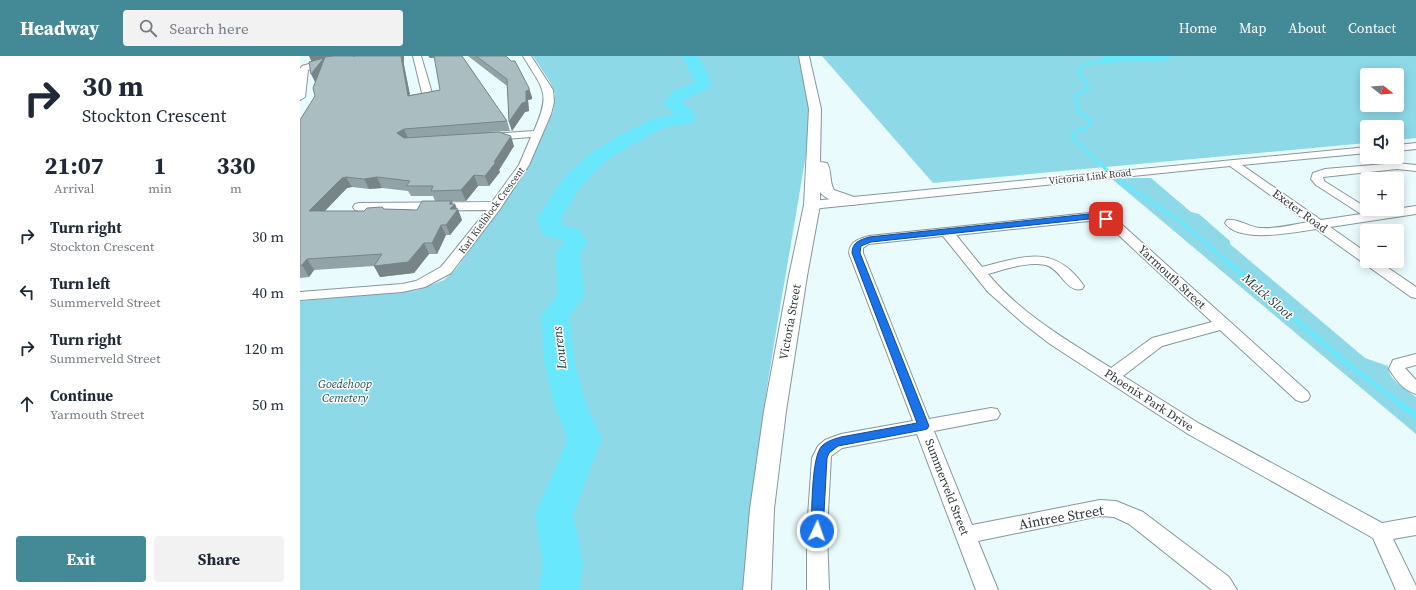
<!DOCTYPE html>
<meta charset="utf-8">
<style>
:root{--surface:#fff;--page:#f2f2f3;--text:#1f2937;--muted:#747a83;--accent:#448996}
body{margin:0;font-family:"Source Serif 4",serif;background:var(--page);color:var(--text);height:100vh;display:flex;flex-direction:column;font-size:15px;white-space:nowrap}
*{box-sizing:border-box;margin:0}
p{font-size:13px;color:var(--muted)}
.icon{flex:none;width:22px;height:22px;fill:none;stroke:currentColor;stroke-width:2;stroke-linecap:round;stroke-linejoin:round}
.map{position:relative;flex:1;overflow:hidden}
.sheet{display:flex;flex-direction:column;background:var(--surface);width:300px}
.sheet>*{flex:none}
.hud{background:#fff;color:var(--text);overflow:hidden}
.needle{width:26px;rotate:107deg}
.buttons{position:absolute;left:1060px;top:12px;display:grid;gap:8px}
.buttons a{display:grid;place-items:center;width:44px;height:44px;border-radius:4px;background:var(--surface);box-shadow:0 2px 10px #0003;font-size:20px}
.pin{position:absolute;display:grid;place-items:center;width:34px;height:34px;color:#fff;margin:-17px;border-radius:8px;box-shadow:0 2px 6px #0006}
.me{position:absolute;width:44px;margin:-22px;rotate:3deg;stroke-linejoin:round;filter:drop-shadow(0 0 3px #0008)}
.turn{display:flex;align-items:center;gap:14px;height:84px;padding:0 16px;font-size:18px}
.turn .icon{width:52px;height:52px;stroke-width:2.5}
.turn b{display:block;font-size:28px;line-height:34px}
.eta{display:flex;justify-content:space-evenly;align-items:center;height:68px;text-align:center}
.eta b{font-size:24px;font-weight:700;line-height:28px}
.cta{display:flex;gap:8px;margin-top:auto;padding:8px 16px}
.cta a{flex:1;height:46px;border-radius:4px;background:var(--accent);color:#fff;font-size:16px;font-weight:700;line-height:46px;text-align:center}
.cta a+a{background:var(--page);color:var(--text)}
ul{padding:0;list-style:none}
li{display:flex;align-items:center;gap:12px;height:56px;padding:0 16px}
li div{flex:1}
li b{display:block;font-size:15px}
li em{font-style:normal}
header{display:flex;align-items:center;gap:24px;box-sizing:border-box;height:56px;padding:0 20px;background:var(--accent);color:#fff}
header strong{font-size:19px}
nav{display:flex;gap:22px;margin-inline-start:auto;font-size:14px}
.search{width:280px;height:36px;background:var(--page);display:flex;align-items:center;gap:10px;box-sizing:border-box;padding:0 14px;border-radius:4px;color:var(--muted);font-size:15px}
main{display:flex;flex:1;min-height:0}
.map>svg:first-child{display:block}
.green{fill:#8ed9e8;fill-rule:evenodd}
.water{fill:#69e7fd}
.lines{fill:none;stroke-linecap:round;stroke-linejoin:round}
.stream-far3{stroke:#69e7fd;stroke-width:3}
.stream-far2{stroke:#69e7fd;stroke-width:3.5}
.stream-far1{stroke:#69e7fd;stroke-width:4.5}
.stream{stroke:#69e7fd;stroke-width:6}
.river{fill:#69e7fd;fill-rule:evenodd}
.minor-casing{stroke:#84979b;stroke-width:2}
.major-casing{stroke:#84979b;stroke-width:2}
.minor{fill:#fff;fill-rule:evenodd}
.major{fill:#fff;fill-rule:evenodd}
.wall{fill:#92a3a7}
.shaded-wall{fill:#778588}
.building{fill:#aabec2;stroke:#778588}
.route{fill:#1a73e8;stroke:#114b97}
.labels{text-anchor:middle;stroke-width:3;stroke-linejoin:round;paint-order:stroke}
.far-street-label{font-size:10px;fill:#2f3739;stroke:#fff}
.street-label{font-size:12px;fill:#2f3739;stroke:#fff}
.park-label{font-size:12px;font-style:italic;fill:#1a515a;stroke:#fff}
.water-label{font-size:13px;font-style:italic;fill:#192f33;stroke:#fff}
.near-street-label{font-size:14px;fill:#2f3739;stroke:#fff}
</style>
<header>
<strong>Headway</strong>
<div class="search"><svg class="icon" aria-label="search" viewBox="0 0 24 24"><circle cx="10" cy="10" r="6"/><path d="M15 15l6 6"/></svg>Search here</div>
<nav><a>Home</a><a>Map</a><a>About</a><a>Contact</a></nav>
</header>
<main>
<section class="sheet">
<div class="hud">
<div class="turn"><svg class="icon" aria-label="right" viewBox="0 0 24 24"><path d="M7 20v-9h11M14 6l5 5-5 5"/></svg><div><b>30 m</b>Stockton Crescent</div></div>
</div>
<div class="eta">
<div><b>21:07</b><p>Arrival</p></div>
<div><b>1</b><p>min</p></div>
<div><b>330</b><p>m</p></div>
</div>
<ul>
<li><svg class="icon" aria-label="right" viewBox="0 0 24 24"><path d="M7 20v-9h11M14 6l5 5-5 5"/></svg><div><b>Turn right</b><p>Stockton Crescent</p></div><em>30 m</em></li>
<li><svg class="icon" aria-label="left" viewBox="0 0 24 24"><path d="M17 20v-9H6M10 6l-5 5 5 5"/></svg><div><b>Turn left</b><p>Summerveld Street</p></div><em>40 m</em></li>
<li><svg class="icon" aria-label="right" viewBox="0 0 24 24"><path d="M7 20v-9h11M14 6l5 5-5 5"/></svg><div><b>Turn right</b><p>Summerveld Street</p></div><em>120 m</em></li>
<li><svg class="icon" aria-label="ahead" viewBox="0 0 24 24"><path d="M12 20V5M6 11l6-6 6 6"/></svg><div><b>Continue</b><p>Yarmouth Street</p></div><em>50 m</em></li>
</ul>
<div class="cta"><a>Exit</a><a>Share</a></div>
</section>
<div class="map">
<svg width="1116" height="534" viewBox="0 0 1116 534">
<rect width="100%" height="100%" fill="#eafbfe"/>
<g class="green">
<path d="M233,0H499L508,39L510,73C486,226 454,379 443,534H0V245L118,234L144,224L156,213L224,119L253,56L255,38L250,26Z"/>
<path d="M522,0H1116V82L1097,84V71H1067V87L633,127ZM1067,19H1097V49H1067Z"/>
<path d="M834,122H851L891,156L899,158L930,185V188L1065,302L1088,310C1088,324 1106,333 1116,341V378L812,123Z"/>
</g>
<path class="water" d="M802,0H872L870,3C852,8 840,3 823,5C816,6 808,9 802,6L803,3Z"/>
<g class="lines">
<polyline class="stream-far3" points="781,90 772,81 776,76 789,71 791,64 778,55 775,40 788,33 787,28 778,17 784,8 802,6"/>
<g class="stream-far2">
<polyline points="780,89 808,115"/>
<polyline points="818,124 880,165 925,204"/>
</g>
<polyline class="stream-far1" points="924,203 1048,308 1102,349"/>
<polyline class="stream" points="1100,348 1116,360"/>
<polygon class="river" points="382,0 398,0 412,28 410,32 385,43 382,46 395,58 395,63 392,67 365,71 331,89 304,106 281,130 261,162 263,170 280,174 288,187 280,197 284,240 269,261 274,304 286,349 302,383 273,458 283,508 279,534 239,534 243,508 235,458 268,383 254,349 244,304 241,260 258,239 256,196 264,186 263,184 245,180 241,175 237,162 265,121 290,98 317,81 354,62 376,59 363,47 373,35 395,26"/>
<defs>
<g id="minor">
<polygon points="51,0 71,0 67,2 24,9 8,14 5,41 0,44 0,13 2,10 23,4"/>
<polygon points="113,0 121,0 132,37 130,39 127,40 122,37"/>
<path d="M223,0H231L253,34L254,46L251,58L229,109L200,153L151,217L125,231L102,236L0,244V236L102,228L116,225L141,211L187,154L59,155L55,154L53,151L55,148L59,147L192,146L219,109L231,81L190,84L185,81L190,78L234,75C251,36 244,35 223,0Z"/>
<polygon points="1116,87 1116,93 1097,95 1097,89"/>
<path d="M1067,91V97L942,109L1021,164L1061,158L1016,129L1011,123L1013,117L1025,113L1097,107L1116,109V115L1097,113L1023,121L1024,125L1067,152V153L1075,156L1116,150V158L1030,171L1067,197V205H1078L1116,231V242L1111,241L1016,173C995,176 939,188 925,167L927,164C937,162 949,171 960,172C976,173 992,169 1008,166L930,110L512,153L508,152L506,149L508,146L512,145Z"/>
<path d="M789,157L810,160L819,166L1008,336L1010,340L1008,344L1002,346L996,344L920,274L862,290L823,320L900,368L1082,467L1116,461V479L1093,483L1116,530V534H1096L1073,482L888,378L750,288L724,268L688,236L643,180L569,188L563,192V197L629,363L691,352L697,353L700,358L697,363L691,364L634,375L672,469L800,444L816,445L843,456L929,521L937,534H912L829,468L814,461L800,460L678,485L698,534H676L617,378L542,392L531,400L527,475L529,534H507V475L512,402L518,390L525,384L541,378L613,365L549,197C550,185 559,183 569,180ZM789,165L803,166L811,172L912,266L852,282L811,312C768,285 721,258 688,218C706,213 728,205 746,209C761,213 766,237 782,233L784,230C755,188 725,200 682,211L656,179Z"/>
<path d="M1116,298V309L1105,312L1116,324V338C1103,334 1096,324 1089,313L1093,304Z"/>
</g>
<path id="major" d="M499,0H509L521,53L520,106L527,107C532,115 529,126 534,134L557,142L560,145L557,148C548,151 525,144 520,136V149L507,220L486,355L474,453L471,534H443L450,453L464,355L489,220L504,149L509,53Z"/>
</defs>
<use href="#minor" class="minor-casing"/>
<use href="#major" class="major-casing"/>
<use href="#minor" class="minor"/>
<use href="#major" class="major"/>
</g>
<g class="wall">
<polygon points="9,0 54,1 54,0 104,0 104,9 110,39 140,34 135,2 130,2 128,0 162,0 207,65 210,75 189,76 214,90 199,114 200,116 189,130 178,130 166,145 135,145 133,140 111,140 108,135 82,132 69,133 52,131 47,132 25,155 64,155 84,153 117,154 155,148 162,164 150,179 146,179 137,198 129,198 114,217 80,221 74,210 14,214 9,221 0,222 0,73 15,40 16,25 15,26 12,6"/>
<polygon points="168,0 206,0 232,41 232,43 228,44 229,55 225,56 212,75 209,66 207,30"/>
</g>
<g class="shaded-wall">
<polygon points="9,0 42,0 27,10 15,26 11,18 12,6"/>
<polygon points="101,0 104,0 104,9 112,49 108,40"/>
<polygon points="129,0 136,0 136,1 130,2"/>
<polygon points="229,32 232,41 232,43 228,44 229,55 225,56 212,75 209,66 226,35"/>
<polygon points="104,73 108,82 102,86 97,77"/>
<polygon points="211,80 214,90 199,114 200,116 189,130 185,120"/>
<polygon points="174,119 178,130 166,145 161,134"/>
<polygon points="46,121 52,131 47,132 15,165 9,155 42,122"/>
<polygon points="77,121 82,132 69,133 64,123"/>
<polygon points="152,145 153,149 155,148 157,154 158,153 162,164 150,179 146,169 149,148"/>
<polygon points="141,169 146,179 137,198 132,187"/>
<polygon points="124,187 129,198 114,217 80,221 74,210"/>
<polygon points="7,203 14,214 9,221 2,209"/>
</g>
<g class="building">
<polygon points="33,0 53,0 54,1 54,0 101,0 108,40 140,34 134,0 162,0 207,65 104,73 97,77 104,82 199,76 211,80 194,106 196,106 185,120 174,119 161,134 131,135 133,130 106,130 110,125 77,121 64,123 46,121 42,122 9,155 64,155 67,152 82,151 84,153 117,154 122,145 152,145 149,148 155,148 150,153 158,153 146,169 141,169 132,187 124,187 108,206 74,210 82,198 7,203 2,209 0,210 0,64 15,40 13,32 25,1"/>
<polygon points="176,0 206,0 211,5 215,5 229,32 229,34 226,35 226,46 222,47 209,66 207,23"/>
<polygon points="24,2 11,18 9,6"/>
</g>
<path class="route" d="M789,158L806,161L809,163L806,165L789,163L571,186L561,190L560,197L629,370L627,373L623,374L538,390L529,397L527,402L523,475L521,479L517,481L513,479L511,475C512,459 511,400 522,390C527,385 534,383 541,381L617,367L552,197C552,186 560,184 569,181Z"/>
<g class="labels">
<g class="far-street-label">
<text transform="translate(790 120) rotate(-6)" y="4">Victoria Link Road</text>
<text transform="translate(191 154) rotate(-54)" y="4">Karl Kielblock Crescent</text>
</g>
<g class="street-label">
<text transform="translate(1000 155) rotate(36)" y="4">Exeter Road</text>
<text transform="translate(872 221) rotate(43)" y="4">Yarmouth Street</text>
<text transform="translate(490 266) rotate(-80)" y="4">Victoria Street</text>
<text transform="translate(849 344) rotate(33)" y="4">Phoenix Park Drive</text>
<text transform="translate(647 431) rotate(69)" y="4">Summerveld Street</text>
</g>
<g class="park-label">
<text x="45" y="332">Goedehoop<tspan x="45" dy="14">Cemetery</tspan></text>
</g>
<g class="water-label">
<text transform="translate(968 240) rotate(41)" y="5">Melck Sloot</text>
<text transform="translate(259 292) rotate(-97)" y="5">Lourens</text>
</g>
<g class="near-street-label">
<text transform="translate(761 461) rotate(-10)" y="5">Aintree Street</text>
</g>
</g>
</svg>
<div class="buttons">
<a><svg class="needle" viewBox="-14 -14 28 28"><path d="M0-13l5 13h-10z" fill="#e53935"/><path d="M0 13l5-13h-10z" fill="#747a83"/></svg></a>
<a><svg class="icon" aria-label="sound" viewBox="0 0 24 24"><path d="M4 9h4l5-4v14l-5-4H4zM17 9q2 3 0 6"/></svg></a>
<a>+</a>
<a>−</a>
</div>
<div class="pin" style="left:806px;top:163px;background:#d93025"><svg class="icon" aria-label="arrive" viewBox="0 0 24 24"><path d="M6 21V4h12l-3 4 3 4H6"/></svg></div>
<svg class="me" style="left:517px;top:475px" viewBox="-20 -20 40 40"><circle r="17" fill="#1a73e8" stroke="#fff" stroke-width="3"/><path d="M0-11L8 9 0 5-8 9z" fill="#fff"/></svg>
</div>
</main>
